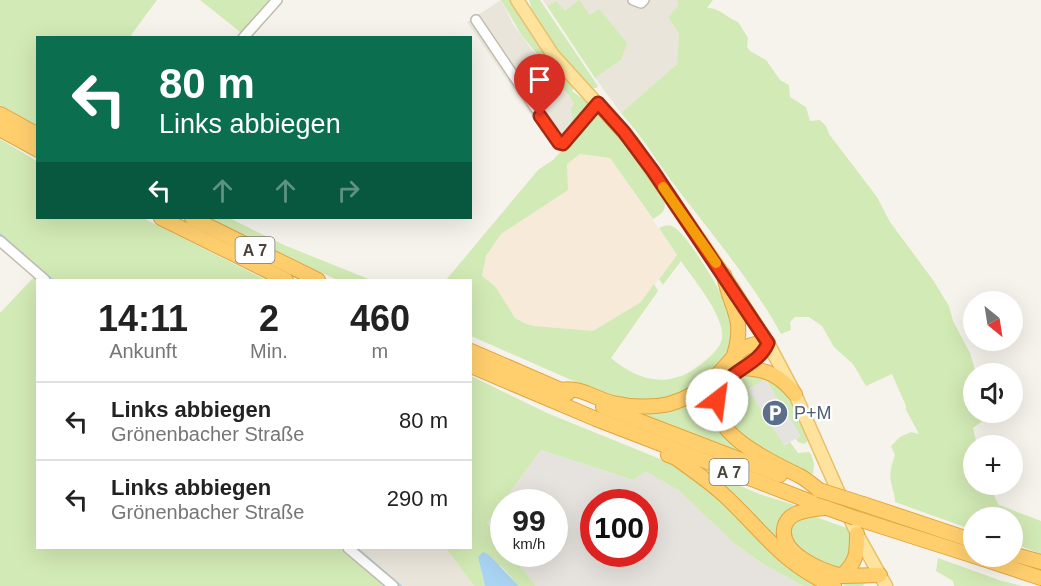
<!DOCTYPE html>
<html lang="de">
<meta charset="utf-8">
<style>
:root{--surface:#fff;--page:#f6f6f6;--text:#222;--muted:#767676;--line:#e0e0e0}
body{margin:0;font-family:Helvetica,sans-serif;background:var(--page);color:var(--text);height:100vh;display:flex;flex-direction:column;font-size:22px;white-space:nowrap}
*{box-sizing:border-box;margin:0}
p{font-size:20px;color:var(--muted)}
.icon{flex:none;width:33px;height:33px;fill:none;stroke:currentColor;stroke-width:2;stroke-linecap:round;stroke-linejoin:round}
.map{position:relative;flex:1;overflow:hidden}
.panel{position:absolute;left:36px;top:279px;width:436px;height:270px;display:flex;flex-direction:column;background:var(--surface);border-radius:0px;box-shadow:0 6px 24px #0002}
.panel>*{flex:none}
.top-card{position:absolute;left:36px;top:36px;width:436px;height:183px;border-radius:0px;box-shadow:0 6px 24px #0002;background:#0b6e4f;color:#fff;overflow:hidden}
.needle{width:39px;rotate:150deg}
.buttons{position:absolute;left:963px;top:291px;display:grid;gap:12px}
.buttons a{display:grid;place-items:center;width:60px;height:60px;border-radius:50%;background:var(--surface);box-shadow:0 6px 24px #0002;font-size:30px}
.speed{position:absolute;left:490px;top:489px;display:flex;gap:12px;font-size:30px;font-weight:700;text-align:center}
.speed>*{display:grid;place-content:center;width:78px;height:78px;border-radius:50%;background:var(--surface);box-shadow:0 6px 24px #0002;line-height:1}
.speed small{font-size:15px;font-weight:400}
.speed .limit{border:9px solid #d22;background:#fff;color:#111}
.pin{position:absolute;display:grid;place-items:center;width:51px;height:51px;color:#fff;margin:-62px -26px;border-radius:50% 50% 50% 0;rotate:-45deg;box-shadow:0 0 6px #0007}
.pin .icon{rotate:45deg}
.me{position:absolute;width:66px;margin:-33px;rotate:30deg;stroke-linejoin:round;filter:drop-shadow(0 0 4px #0008)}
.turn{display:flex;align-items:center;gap:21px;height:126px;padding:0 24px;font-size:27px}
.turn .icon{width:78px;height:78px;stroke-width:2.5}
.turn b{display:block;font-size:42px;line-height:51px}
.lanes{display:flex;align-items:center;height:57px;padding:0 24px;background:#0003;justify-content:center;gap:30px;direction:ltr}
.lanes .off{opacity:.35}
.eta{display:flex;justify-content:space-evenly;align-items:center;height:102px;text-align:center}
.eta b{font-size:36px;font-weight:700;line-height:42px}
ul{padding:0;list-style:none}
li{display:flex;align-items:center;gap:18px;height:78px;padding:0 24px;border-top:2px solid var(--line)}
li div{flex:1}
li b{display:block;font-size:22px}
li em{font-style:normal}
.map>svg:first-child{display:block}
.residential{fill:#eae5da}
.commercial{fill:#f7ead8}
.industrial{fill:#e6e2dd;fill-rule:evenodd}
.green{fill:#d2eab5}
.parking{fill:#e5e3e0}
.water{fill:#a9d4f2}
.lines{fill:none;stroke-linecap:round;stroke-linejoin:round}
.stream{stroke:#a9d4f2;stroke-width:2}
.minor-casing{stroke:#c2bbae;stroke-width:12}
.major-casing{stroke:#e6c16a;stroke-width:15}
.highway-casing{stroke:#e0a43c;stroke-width:16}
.minor{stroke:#fff;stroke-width:9}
.major{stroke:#ffe39c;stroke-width:12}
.highway{stroke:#ffcf6e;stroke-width:14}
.highway-bridge-casing{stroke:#e0a43c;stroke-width:16;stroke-linecap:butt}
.highway-bridge{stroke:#ffcf6e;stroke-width:14}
.route-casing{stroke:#a42913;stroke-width:15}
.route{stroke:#fc3f1d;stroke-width:10}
.slow{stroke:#f59e0b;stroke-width:10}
.labels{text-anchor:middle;stroke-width:4.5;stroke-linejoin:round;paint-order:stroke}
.shield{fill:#fff;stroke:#817c74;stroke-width:1.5}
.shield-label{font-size:16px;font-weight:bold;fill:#4b4439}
.service-label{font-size:18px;fill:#4e5e75;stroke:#fff;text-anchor:start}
</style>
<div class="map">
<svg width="1041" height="586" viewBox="0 0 1041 586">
<rect width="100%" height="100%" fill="#f6f3ec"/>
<g class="residential">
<polygon points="501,0 513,24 532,50 557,78 574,104 574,128 555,149 467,22"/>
<polygon points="543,0 677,0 678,6 668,17 679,34 677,64 621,113 595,78 621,60 590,15 564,11 556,1 547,6"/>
<polygon points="354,548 446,548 474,586 399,586"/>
</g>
<polygon class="commercial" points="580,154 610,158 677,255 641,302 593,331 534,326 524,323 515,318 495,286 482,276 486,256 501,234 568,190 567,163"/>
<path class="industrial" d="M541,450L633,480L646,470L678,490L735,544L763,564L803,586H536L511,554H555V502H504V544L487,523ZM594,502H645V554H594Z"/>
<g class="green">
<polygon points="0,0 157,0 131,35 134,37 38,38 37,126 0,105"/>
<polygon points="200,0 274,0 244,35"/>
<polygon points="501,0 510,0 528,29 574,87 572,91 590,104 590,108 574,128 570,123 573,118 571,109 574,104 557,78 522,36"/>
<path d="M529,0H540L598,86L596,88H590C566,63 538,34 529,0Z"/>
<polygon points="579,0 590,15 599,9 627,43 621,60 595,78 547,6 556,1 565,11"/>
<path d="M677,0H713L707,8C719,7 727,18 738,22L748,38L747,47L750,51L766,60L780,80L789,85L790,97L806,107L810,121L820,120L826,126L829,134L877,197L890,222L933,280L949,306L953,321L970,353L976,373L974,374V412L986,413L981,422L973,428L977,445L974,446V484L988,485L999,505L1041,521V554L1013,543L1012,518H974L973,530L895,502C895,494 892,489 891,482C889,473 892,464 895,455L891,446L900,437L911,432L919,434L906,410V406L892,374L866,386L853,364L834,347L822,326L809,317H795L790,322L791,330L781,334C753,283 715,238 679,191C659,165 643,137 621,113L677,64L679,34L668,17L678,6Z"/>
<path d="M597,112L633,152L664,200C667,210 662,214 653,219L610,158L580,154L567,164L568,190L501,234L486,256L482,276L495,286L515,318L524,323L534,326L593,331L641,302L654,284L658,291L611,358C642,384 674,389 706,360C712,355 721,347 722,338C725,316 693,279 681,261L663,285L659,279L677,255L659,228C664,226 667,224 672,226C685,231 714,281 722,295C734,315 738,344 720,362C707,376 695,388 677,394C632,410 586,386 546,369C521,358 496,347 471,336V280H446L538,170L553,160Z"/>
<polygon points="0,139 37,161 38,218 143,218 266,280 49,280 0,238"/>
<polygon points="209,218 229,218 284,245 371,280 337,280"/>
<polygon points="34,277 40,280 38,280 38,548 342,548 387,586 0,586 0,313"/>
<polygon points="758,347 713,399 753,458 633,412 664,409"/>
<path d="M759,372L783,389L795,409L808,441L804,444L798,442L796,439L800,436L766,380L749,389L785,445L790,442L798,453L809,452L811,454L814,464L813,474L786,465L740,437L721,408C726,380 731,376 759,372Z"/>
<polygon points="471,376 547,413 675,465 699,479 821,586 803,586 763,564 735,544 678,490 646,471 633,480 541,450 487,523 504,544 504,554 511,554 536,586 519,586 501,566 478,557 485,586 474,586 446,548 471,548"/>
<polygon points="697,468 762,495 801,507 792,511 789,553 873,579 862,586 846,586 800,564"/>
<path d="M810,515L847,528L853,549L845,566C822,574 803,553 788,537L792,520Z"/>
<polygon points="938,558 999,580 1022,586 954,586 953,581 936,571"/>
</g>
<polygon class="parking" points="765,379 801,436 784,445 748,390"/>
<polygon class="water" points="483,552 489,555 519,586 485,586 478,557"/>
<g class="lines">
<g class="stream">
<polyline points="0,234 53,280"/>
<polyline points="357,548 401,586"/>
</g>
<defs>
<g id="minor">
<polyline points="633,0 641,3 644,0"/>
<polyline points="476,20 559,143 563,144 566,142 598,103"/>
<polyline points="243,38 277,0"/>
<polyline points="0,241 45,280"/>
<polyline points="348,548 393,586"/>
</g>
<polyline id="major" points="517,0 553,55 632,142 724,275 768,343 795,394 857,534 886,586"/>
<g id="highway">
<polyline points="0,114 38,135"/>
<polyline points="0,129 38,150"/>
<polyline points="161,218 286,280"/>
<polyline points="192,218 318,280"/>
<path d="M724,275C730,308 746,318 734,355"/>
<polyline points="471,351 568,393"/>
<polyline points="471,366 596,419 827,508"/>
<path d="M743,368C767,369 780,376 795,394"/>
<path d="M561,390C580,386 595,399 613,403C630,407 652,408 669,404C686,399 704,389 716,376C734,359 739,342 768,343C759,363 736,366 724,382C690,427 772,462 800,476C807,480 813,485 819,490"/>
<polyline points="603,407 780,475"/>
<path d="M668,455L676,458C692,470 709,481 724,495C762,530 783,565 834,586"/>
<polyline points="863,504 974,541"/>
<path d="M825,508C816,509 806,510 798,513C792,515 787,520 785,525C776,553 822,571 842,576C857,561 857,554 857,534"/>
<polyline points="855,518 974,556"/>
<polyline points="1012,554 1041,562"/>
<polyline points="974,556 1041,578"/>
<polyline points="842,576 880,575"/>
</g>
</defs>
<use href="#minor" class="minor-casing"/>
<use href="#major" class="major-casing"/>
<use href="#highway" class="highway-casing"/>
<use href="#minor" class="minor"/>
<use href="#major" class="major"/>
<use href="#highway" class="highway"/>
<defs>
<g id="highway-bridge">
<polyline points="819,490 863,504"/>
<polyline points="827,508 855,518"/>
</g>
</defs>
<use href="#highway-bridge" class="highway-bridge-casing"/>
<use href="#highway-bridge" class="highway-bridge"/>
</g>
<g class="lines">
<defs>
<path id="route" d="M540,116L559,143L563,144L598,103L624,132L653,171L768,343C757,369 722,370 717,400"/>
</defs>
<use href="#route" class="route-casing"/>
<use href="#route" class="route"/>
<polyline class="slow" points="663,187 716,263"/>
</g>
<defs>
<symbol id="parking-disc" viewBox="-11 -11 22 22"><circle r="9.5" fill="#5c6f8a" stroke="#fff"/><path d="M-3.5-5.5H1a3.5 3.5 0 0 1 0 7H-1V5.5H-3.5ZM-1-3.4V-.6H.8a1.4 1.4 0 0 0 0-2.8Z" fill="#fff"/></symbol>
</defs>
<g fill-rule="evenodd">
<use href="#parking-disc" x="760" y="398" width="30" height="30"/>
</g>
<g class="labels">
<g class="shield">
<rect x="235.5" y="237" width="39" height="26" rx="4.5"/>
<rect x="709.5" y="459" width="39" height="26" rx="4.5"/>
</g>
<g class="shield-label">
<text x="255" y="256">A 7</text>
<text x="729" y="478">A 7</text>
</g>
<g class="service-label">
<text x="794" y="419">P+M</text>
</g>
</g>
</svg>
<div class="buttons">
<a><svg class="needle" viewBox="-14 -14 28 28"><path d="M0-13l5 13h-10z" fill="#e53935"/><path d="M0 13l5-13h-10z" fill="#767676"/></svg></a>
<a><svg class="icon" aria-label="sound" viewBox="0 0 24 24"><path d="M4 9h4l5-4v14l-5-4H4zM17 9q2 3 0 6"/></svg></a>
<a>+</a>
<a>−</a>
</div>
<div class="speed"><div>99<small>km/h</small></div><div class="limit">100</div></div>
<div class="pin" style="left:540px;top:116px;background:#d93025"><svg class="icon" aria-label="arrive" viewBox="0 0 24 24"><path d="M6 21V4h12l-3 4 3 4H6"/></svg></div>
<svg class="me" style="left:717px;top:400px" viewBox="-20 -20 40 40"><circle r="19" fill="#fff"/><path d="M0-13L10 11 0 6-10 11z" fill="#fc3f1d"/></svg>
<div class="top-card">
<div class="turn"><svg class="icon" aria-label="left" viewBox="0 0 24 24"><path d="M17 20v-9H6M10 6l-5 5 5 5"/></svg><div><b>80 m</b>Links abbiegen</div></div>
<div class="lanes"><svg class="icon" aria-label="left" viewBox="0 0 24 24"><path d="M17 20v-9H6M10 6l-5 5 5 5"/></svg><svg class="icon off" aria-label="ahead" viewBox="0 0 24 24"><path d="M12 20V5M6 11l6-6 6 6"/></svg><svg class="icon off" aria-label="ahead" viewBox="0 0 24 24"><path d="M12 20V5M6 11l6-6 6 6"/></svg><svg class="icon off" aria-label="right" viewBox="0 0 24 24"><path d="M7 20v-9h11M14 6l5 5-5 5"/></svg></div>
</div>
<section class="panel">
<div class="eta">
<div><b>14:11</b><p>Ankunft</p></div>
<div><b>2</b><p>Min.</p></div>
<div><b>460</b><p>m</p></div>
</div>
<ul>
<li><svg class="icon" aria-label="left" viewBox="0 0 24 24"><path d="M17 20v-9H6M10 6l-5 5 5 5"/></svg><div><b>Links abbiegen</b><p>Grönenbacher Straße</p></div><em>80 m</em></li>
<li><svg class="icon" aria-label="left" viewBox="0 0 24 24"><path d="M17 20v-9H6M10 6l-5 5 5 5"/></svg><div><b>Links abbiegen</b><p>Grönenbacher Straße</p></div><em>290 m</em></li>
</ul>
</section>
</div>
